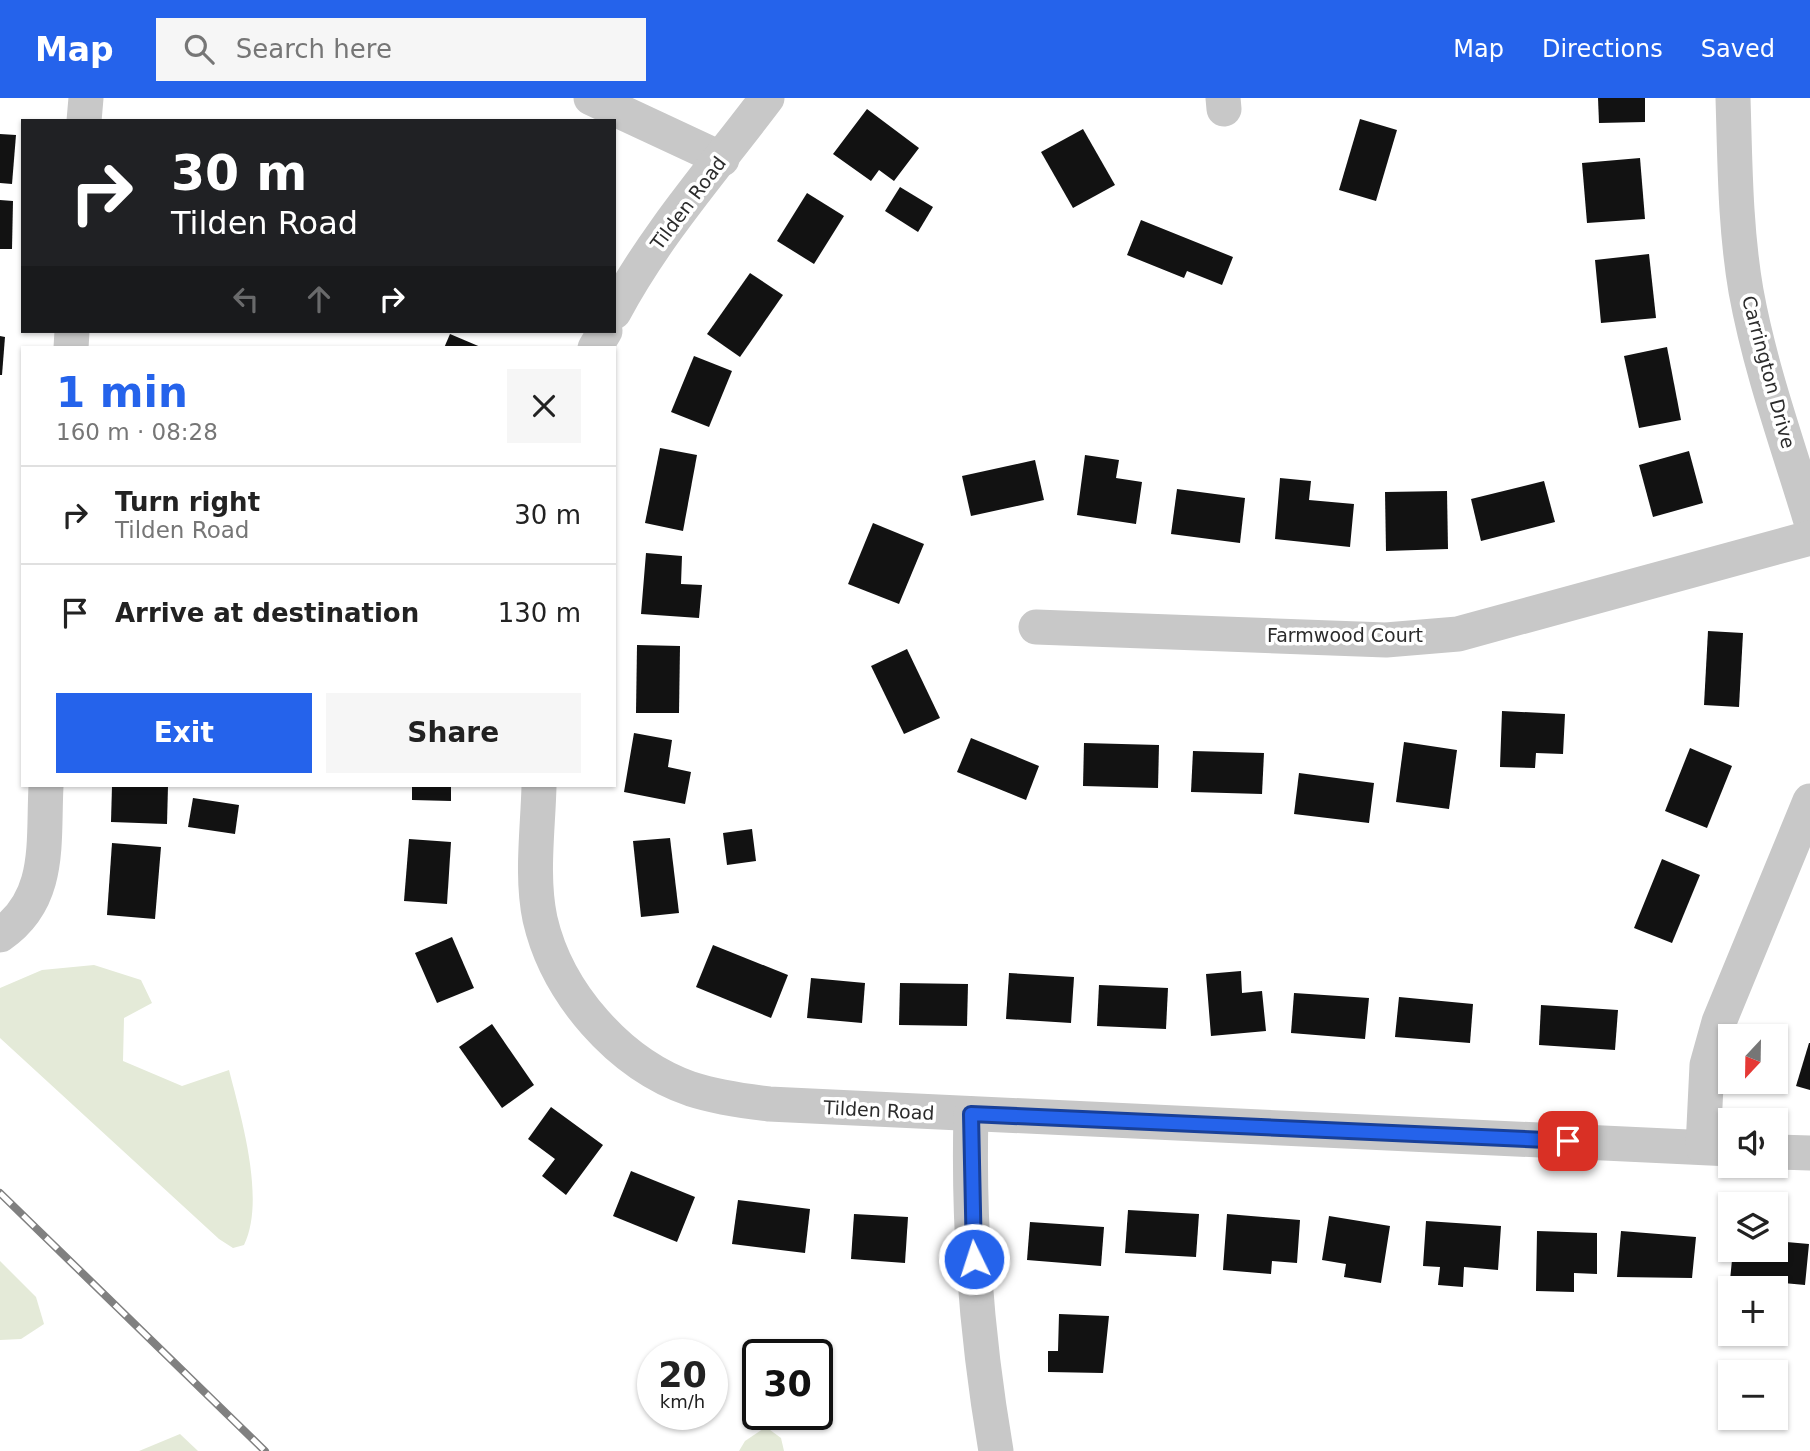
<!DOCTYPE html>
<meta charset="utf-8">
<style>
:root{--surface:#fff;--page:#f6f6f6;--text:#222;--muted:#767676;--line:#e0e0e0;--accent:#2563eb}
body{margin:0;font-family:"DejaVu Sans",sans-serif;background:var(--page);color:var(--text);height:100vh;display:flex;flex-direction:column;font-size:26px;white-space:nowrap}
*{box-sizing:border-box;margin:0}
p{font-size:23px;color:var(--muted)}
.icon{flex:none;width:38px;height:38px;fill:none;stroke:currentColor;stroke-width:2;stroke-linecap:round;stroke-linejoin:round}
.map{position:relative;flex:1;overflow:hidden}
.panel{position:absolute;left:21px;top:248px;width:595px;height:441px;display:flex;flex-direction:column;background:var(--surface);border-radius:0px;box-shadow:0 2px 5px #0004}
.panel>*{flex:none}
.guide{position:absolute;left:21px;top:21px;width:595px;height:214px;border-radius:0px;box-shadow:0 2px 5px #0004;background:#202124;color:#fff;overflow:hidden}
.needle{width:46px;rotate:202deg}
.tools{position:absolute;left:1718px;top:926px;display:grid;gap:14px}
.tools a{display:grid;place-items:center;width:70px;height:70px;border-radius:0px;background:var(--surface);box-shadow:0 2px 5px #0004;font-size:35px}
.speed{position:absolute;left:637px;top:1241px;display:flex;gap:14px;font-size:35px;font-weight:700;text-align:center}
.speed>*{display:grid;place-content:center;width:91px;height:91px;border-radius:50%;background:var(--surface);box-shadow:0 2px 5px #0004;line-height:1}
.speed small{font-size:18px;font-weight:400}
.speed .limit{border:4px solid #111;border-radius:10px;background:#fff;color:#111}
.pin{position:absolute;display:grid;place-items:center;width:60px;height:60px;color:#fff;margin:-30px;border-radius:14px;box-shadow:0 4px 10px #0006}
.me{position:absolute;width:77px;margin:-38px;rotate:356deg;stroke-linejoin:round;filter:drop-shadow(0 0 5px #0008)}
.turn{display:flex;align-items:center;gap:24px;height:147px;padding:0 35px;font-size:32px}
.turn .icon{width:91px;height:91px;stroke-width:2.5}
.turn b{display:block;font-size:49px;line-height:60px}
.lanes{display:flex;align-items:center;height:66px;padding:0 35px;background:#0003;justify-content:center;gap:35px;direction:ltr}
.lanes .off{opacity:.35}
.round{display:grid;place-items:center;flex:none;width:74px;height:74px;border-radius:0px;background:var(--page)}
.summary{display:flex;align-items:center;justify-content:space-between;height:119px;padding:0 35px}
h1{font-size:42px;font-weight:600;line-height:52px;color:var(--accent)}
.primary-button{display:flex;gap:14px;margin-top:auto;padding:14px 35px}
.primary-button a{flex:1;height:80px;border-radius:0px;background:var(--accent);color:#fff;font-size:28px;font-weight:600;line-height:80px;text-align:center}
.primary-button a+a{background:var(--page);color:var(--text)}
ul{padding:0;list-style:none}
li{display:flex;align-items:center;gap:21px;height:98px;padding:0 35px;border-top:2px solid var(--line)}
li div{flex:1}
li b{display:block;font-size:26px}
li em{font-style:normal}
header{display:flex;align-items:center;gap:42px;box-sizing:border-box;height:98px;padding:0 35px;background:var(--accent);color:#fff}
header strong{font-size:33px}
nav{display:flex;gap:38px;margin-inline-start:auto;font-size:24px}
.search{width:490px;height:63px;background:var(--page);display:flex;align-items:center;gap:18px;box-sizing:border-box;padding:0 24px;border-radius:0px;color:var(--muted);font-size:26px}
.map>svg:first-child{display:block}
.green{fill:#e4ead8}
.building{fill:#121212}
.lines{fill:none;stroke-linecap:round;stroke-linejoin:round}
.street{stroke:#c8c8c8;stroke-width:35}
.rail-casing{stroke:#808080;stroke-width:8}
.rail{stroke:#fff;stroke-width:5;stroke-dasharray:16;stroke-linecap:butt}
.route-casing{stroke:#184099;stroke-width:18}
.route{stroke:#2563eb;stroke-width:12}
.labels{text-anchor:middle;stroke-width:7;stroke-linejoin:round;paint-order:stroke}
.street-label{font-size:19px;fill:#2b2b2b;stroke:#fff}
</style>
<header>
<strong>Map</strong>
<div class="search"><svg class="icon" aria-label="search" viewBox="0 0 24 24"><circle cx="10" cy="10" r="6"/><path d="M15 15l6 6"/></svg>Search here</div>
<nav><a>Map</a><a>Directions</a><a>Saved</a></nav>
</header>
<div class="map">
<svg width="1810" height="1353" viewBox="0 0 1810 1353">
<rect width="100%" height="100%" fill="#fff"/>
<g class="green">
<path d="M94,867L141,882L152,905L124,920L123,963L182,988L229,972C241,1019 266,1102 244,1147L233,1150L219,1141L0,940V890L42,872Z"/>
<polygon points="0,1163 36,1199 44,1226 21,1241 0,1242"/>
<polygon points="766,1329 781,1340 784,1353 739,1353 745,1343"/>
<polygon points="180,1336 198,1353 139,1353"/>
</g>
<g class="building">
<polygon points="1598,0 1645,0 1645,24 1599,25"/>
<polygon points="867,11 919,50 894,83 879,72 871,83 833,56"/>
<polygon points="1360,21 1397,32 1376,103 1339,92"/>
<polygon points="1083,31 1115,87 1073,110 1041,54"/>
<polygon points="0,36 16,37 12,86 0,85"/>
<polygon points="1640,60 1645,121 1587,125 1582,65"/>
<polygon points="900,89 933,109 918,134 885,113"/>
<polygon points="807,95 844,118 814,166 777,143"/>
<polygon points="0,102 13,103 12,151 0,151"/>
<polygon points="1141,122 1233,159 1222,187 1187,173 1184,180 1127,157"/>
<polygon points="1649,156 1656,220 1601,225 1595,162"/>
<polygon points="750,175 783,197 740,259 707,236"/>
<polygon points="450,236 483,250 444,250"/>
<polygon points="0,238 5,239 2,277 0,277"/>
<polygon points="1667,249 1681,322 1639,330 1624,258"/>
<polygon points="694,258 732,273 709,329 671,314"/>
<polygon points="660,350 697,357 683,433 645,425"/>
<polygon points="1689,353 1703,405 1653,419 1639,367"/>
<polygon points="1085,357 1119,362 1116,380 1142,384 1136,426 1077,417"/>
<polygon points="1035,362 1044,402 971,418 962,378"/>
<polygon points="1280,380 1311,383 1309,402 1354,406 1350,449 1275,441"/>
<polygon points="1544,383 1555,424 1481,443 1471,401"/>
<polygon points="1177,391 1245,400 1240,445 1171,436"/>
<polygon points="1447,393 1448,451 1386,453 1385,394"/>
<polygon points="873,425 924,446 899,506 848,486"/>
<polygon points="646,455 682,458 681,486 702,487 699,520 641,516"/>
<polygon points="1708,533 1743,535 1739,609 1704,607"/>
<polygon points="637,547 680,548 679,615 636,615"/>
<polygon points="907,551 940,620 904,636 871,568"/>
<polygon points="1502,613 1565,616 1563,656 1536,655 1535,670 1500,669"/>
<polygon points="634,635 672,642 668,669 691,674 685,706 624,694"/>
<polygon points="971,640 1039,668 1026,702 957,674"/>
<polygon points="1404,644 1457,652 1449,711 1396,704"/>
<polygon points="1084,645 1159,647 1158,690 1083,688"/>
<polygon points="1690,650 1732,668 1707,730 1665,713"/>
<polygon points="1193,653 1264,655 1262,696 1191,694"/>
<polygon points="1299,675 1374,685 1369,725 1294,716"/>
<polygon points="112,688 168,688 167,726 111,724"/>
<polygon points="412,688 451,688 451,703 412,702"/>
<polygon points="193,700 239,707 235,736 188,729"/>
<polygon points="752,731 756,763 727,767 723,735"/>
<polygon points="670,740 679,815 641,819 633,743"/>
<polygon points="409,741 451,744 447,806 404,803"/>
<polygon points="112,745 161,749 155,821 107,817"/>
<polygon points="1662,761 1700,777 1672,845 1634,830"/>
<polygon points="452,839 474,890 437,905 415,855"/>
<polygon points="713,847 788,877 771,920 696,889"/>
<polygon points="1241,873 1242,895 1262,893 1266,933 1211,938 1206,876"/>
<polygon points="1009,875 1074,879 1071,925 1006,921"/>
<polygon points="811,880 865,885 862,925 807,920"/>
<polygon points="900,885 968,886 967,928 899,927"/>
<polygon points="1099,887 1168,890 1166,931 1097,928"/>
<polygon points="1294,895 1369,900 1365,941 1291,935"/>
<polygon points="1399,899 1473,906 1470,945 1395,939"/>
<polygon points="1541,907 1618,912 1615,952 1539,947"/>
<polygon points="492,926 534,987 502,1010 459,949"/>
<polygon points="1809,945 1810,945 1810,992 1796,988"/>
<polygon points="551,1009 603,1047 566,1097 542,1078 555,1061 528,1041"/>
<polygon points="631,1073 695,1099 677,1144 613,1118"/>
<polygon points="738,1102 810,1111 805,1155 732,1146"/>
<polygon points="1128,1112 1199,1116 1196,1159 1125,1155"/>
<polygon points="854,1116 908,1119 905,1165 851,1161"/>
<polygon points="1227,1116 1300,1122 1297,1165 1272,1163 1271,1176 1223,1172"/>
<polygon points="1329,1118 1390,1128 1381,1185 1344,1179 1346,1166 1322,1162"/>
<polygon points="1426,1123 1501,1128 1498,1172 1464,1169 1463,1189 1438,1187 1440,1169 1423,1168"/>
<polygon points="1030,1124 1104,1129 1101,1168 1027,1162"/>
<polygon points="1537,1133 1597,1135 1597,1176 1574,1175 1574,1194 1536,1193"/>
<polygon points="1621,1133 1696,1139 1692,1180 1617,1179"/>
<polygon points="1776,1143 1809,1146 1805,1187 1773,1184 1773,1190 1751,1190 1751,1184 1730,1182 1733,1152 1776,1152"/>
<polygon points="1059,1216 1109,1218 1103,1275 1048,1274 1048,1253 1058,1253"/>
</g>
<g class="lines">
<g class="street">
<polyline points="591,0 722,61"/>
<polyline points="1223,0 1224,11"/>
<path d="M1733,0C1735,64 1735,129 1746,193C1760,270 1787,345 1810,420"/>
<polyline points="84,23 86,0"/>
<path d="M614,214C655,137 715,69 767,0"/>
<polyline points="71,250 72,233"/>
<polyline points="595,250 605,233"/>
<polyline points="1036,529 1386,542 1458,536 1810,440"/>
<path d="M539,688C538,731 531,778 540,821C557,895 619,966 691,991C716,999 743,1003 769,1006L1731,1051"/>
<path d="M0,837C52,801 43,745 46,688"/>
<path d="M971,1016C968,1129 977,1242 996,1353"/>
<polyline points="1703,1049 1707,967 1719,924 1810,703"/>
<polyline points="1776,1054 1810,1055"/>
</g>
<defs>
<polyline id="rail" points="0,1095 265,1353"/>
</defs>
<use href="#rail" class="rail-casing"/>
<use href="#rail" class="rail"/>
</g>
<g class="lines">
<defs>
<polyline id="route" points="974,1161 971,1016 1568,1043"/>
</defs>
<use href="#route" class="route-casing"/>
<use href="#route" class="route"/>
</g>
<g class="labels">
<g class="street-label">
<text transform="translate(688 105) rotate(-53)" y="7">Tilden Road</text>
<text transform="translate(1769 274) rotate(75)" y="7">Carrington Drive</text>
<text x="1345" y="544">Farmwood Court</text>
<text transform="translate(879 1012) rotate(3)" y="7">Tilden Road</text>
</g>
</g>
</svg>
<div class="tools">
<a><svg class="needle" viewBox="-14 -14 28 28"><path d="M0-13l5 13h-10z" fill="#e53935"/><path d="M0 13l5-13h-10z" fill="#767676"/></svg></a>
<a><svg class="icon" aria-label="sound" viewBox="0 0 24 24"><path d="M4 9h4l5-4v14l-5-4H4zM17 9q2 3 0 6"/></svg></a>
<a><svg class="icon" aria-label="layers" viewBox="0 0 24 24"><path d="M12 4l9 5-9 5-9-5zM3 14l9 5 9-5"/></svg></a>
<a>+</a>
<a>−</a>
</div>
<div class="speed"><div>20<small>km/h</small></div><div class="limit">30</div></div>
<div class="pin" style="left:1568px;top:1043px;background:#d93025"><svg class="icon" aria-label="arrive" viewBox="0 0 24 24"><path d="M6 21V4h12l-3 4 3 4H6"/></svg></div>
<svg class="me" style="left:974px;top:1161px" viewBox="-20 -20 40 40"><circle r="17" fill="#2563eb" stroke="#fff" stroke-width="3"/><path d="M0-11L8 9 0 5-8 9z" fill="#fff"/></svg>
<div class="guide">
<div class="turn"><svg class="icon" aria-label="right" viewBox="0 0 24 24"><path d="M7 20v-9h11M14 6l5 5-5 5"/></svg><div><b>30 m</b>Tilden Road</div></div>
<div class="lanes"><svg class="icon off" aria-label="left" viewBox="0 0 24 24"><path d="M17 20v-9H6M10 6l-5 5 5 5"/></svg><svg class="icon off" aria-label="ahead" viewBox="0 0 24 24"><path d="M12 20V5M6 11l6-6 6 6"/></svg><svg class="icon" aria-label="right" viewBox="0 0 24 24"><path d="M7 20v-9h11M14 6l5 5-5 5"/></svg></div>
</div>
<section class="panel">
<div class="summary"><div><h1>1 min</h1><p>160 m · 08:28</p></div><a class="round"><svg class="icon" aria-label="close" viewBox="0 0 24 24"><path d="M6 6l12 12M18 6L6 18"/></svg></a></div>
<ul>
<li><svg class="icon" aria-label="right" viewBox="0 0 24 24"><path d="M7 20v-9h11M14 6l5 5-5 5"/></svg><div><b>Turn right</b><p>Tilden Road</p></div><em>30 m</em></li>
<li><svg class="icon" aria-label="arrive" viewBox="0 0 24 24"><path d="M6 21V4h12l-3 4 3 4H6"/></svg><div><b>Arrive at destination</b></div><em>130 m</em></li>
</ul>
<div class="primary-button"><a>Exit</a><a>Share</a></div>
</section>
</div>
